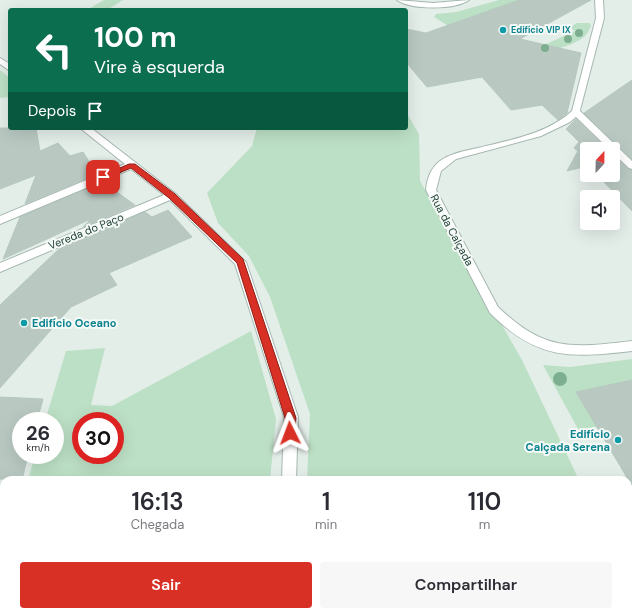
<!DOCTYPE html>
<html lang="pt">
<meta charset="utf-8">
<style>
:root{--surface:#fff;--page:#f7f7f7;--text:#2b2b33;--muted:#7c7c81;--accent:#d93025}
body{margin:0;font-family:"DM Sans",sans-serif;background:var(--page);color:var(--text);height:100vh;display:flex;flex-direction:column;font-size:15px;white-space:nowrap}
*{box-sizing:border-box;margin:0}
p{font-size:13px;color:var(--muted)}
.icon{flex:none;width:22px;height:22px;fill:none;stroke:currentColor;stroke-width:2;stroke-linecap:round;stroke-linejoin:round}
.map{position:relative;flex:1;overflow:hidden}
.details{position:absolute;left:0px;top:476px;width:632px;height:140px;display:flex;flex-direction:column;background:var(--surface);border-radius:12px 12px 0 0;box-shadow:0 4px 16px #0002}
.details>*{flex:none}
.top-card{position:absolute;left:8px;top:8px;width:400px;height:122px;border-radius:4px;box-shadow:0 4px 16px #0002;background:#0b6e4f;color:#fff;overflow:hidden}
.needle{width:26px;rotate:22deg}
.buttons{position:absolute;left:580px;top:142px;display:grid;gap:8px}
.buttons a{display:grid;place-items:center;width:40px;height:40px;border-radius:4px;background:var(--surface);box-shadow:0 4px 16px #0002;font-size:20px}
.speed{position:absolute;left:12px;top:412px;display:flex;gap:8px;font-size:20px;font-weight:700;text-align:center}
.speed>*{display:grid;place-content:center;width:52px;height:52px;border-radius:50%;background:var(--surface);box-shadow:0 4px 16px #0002;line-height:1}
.speed small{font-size:10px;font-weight:400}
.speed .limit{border:6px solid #d22;background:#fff;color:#111}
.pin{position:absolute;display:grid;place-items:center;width:34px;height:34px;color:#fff;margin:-17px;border-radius:8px;box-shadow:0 2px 6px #0006}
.me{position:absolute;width:44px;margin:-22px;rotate:357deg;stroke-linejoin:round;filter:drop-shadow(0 0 3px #0008)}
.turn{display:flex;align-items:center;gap:14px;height:84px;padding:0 20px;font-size:18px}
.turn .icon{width:52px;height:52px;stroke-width:2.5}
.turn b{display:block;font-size:28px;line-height:34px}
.then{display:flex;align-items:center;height:38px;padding:0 20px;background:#0003;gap:8px;font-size:15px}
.eta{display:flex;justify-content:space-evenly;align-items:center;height:68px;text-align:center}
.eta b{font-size:24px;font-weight:600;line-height:28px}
.action{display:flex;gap:8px;margin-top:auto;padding:8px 20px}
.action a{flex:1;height:46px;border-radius:4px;background:var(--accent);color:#fff;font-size:16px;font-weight:600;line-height:46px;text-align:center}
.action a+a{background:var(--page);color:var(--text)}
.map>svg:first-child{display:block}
.green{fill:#bce0c5;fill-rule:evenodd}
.building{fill:#b9c9c2;stroke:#b6c8c0}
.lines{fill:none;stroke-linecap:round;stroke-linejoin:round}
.pedestrian-casing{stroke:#a6b7b0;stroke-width:2}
.minor-casing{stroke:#a6b7b0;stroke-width:2}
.pedestrian{fill:#fff;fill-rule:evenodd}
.minor{fill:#fff;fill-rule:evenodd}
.tree{fill:#7eae90}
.route{fill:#d93025;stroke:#8d1f18}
.culture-dot{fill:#0f9aa8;stroke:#f5faf7;stroke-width:1.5}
.labels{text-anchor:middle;stroke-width:4;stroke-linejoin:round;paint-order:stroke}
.far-culture-label{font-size:9px;font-weight:bold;fill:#0d838f;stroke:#f5faf7;text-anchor:start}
.street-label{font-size:11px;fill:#224138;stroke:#f5faf7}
.culture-label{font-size:11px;font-weight:bold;fill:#0d838f;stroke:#f5faf7;text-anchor:start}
</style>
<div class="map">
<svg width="632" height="616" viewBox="0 0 632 616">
<rect width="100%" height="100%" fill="#e4eee9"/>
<g class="green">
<polygon points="104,0 123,0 107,10 87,10"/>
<path d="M499,0H519L457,22L515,58L575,31L570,27L577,23H590L591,26C589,30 587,35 584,37C575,44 558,50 546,50L543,55L532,58L528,56L504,64L482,47L434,17L436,14L456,12Z"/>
<polygon points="0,70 10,78 10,97 0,98"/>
<polygon points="406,112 419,134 420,181 522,360 579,480 307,480 310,414 270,297 249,256 218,223 207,193 252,146 257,128 406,128"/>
<path d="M251,331L276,419L270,480H28L35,455H55V421H45L66,351L105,348L91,405L112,406ZM81,421H115V455H81Z"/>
<polygon points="632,359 632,380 597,427 578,429 543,365 570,367"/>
<polygon points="628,529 632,529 632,616 301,616 302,612 628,612"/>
<polygon points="211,612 258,612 258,616 218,616"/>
</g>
<g class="building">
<polygon points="519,0 591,0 520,39 581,53 567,113 558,120 542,105 511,110 482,77 427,87 406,62 406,29 426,33"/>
<polygon points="632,80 632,159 584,113"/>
<polygon points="576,119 607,149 587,149 587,166 567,171 578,151 574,148 579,142 566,129"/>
<polygon points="0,128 36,128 40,151 58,143 70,156 83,152 97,174 25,204 36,175 0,189"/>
<polygon points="613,155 628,169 632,170 632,211 597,175 613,175"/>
<polygon points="103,182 135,205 83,227 91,219 3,259 20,217"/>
<polygon points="168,210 192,237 109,273 117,285 71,307 0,388 0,305 60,248 145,212 152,217"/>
<polygon points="632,380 632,486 576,392"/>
<polygon points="0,397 43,399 37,421 21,421 21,455 28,455 22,480 0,479"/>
</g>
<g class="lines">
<defs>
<polygon id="pedestrian" points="576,109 579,110 632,161 632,169 629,168 613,153 613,149 609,149 573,114 571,112"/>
<g id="minor">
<path d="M397,0L433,3L469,0C456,10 410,10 397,0Z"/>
<path d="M595,0H603L604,18L579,114L570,122L541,136L456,159L441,171L436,190L498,307C545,352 571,348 632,341V351C570,358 537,360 490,313L426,190C427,178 431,168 440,161C451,153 465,151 478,148C510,140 547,134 572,111L596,18Z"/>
<polygon points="0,58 10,64 10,71 0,64"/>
<polygon points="80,128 91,128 176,194 246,262 298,417 296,480 282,480 284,417 235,264 170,200 0,272 0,263 164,195 131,169 0,224 0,216 125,164"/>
<rect x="276" y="612" width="16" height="4"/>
</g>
</defs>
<use href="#pedestrian" class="pedestrian-casing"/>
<use href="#minor" class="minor-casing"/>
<use href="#pedestrian" class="pedestrian"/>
<use href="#minor" class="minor"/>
</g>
<g class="tree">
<circle cx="579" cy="33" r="4"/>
<circle cx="568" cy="39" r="4"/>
<circle cx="545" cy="48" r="4"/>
<circle cx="560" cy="379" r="7"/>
</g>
<polygon class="route" points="129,164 135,164 175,194 243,259 296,418 294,436 286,436 285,418 237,263 169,198 131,168 105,179 99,177"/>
<g class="culture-dot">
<circle cx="503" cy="30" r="4"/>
<circle cx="24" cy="323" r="4"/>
<circle cx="618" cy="440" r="4"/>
</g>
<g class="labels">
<g class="far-culture-label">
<text x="511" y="33">Edifício VIP IX</text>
</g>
<g class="street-label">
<text transform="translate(452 230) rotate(62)" y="4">Rua da Calçada</text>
<text transform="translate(86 231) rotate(-22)" y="4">Vereda do Paço</text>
</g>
<g class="culture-label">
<text x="32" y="327">Edifício Oceano</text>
<text x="610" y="438" text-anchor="end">Edifício<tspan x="610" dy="13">Calçada Serena</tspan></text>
</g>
</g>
</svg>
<div class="buttons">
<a><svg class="needle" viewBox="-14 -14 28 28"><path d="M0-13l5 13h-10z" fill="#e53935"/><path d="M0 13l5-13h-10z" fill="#7c7c81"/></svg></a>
<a><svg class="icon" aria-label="sound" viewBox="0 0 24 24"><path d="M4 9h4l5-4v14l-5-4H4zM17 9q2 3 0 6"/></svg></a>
</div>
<div class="speed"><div>26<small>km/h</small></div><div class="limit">30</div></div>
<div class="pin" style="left:103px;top:177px;background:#d93025"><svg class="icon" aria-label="arrive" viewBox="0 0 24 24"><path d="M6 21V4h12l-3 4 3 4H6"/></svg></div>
<svg class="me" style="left:290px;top:433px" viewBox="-20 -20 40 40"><path d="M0-17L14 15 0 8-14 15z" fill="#d93025" stroke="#fff" stroke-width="4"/></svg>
<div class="top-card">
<div class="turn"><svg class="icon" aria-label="left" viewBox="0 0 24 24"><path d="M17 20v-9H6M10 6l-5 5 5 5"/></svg><div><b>100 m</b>Vire à esquerda</div></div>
<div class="then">Depois<svg class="icon" aria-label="arrive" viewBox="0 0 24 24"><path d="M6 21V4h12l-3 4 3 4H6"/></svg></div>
</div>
<section class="details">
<div class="eta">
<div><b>16:13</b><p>Chegada</p></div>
<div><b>1</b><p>min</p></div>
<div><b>110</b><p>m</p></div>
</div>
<div class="action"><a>Sair</a><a>Compartilhar</a></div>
</section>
</div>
